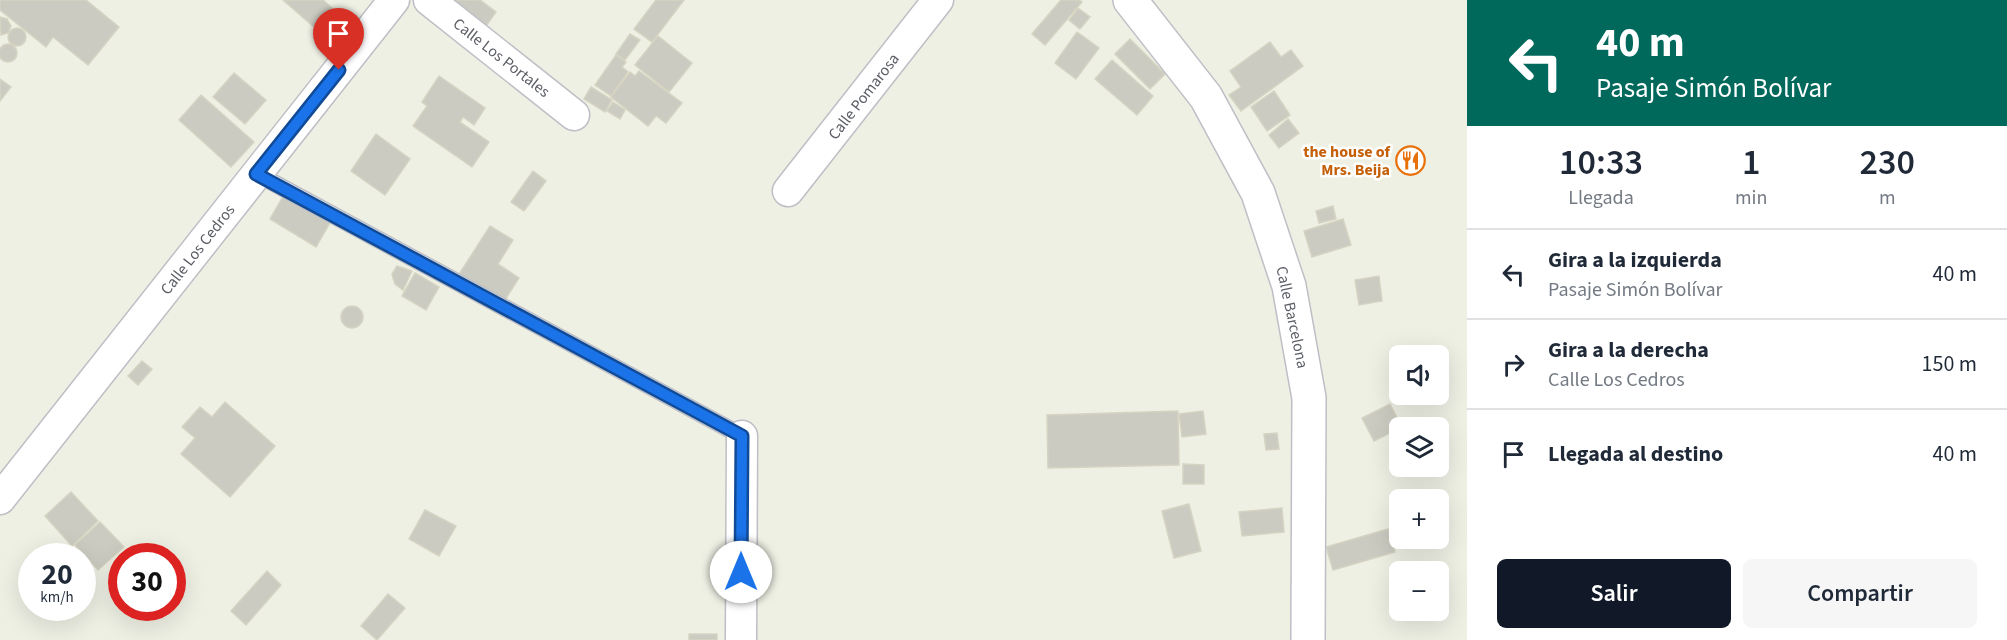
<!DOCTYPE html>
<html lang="es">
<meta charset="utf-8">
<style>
:root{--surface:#fff;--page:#f6f6f7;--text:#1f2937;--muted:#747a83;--line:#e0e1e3;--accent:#111827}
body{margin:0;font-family:"Source Sans 3",sans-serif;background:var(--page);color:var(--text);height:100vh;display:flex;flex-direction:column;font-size:22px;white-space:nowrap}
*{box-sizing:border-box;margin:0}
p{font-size:20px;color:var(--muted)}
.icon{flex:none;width:33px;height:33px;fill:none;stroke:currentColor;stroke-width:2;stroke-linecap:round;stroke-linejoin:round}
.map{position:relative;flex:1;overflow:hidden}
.details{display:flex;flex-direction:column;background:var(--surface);width:540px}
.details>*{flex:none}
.guide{background:#00695c;color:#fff;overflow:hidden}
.buttons{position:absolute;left:1389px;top:345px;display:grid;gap:12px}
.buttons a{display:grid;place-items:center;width:60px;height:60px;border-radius:9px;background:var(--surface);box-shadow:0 6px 24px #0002;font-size:30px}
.speed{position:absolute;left:18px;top:543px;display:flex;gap:12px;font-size:30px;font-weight:700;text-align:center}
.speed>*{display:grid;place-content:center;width:78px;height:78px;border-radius:50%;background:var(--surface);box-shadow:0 6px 24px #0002;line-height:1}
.speed small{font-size:15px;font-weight:400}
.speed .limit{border:9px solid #d22;background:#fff;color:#111}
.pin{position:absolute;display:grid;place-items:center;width:51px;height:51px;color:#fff;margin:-62px -26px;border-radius:50% 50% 50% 0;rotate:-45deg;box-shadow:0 0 6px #0007}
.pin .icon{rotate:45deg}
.me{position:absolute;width:66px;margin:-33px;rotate:0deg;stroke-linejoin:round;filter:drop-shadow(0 0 4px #0008)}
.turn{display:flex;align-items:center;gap:21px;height:126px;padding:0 30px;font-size:27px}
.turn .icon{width:78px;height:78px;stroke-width:2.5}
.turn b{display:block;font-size:42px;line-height:51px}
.eta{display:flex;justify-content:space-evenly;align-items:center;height:102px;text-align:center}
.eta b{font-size:36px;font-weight:600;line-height:42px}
.button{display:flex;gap:12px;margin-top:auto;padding:12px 30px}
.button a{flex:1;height:69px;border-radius:9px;background:var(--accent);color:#fff;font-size:24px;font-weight:600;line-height:69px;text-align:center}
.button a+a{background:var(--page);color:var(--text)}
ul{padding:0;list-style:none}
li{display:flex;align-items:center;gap:18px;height:90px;padding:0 30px;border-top:2px solid var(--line)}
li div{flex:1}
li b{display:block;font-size:22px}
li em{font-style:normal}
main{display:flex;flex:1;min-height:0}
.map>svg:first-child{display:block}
.building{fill:#cbcbc1;stroke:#d5d4c2;stroke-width:1.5}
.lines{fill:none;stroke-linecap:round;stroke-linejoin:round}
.service-casing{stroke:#bebfc6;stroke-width:18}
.minor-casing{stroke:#bebfc6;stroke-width:33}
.tertiary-casing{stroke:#bebfc6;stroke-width:36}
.service{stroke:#fff;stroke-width:15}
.minor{stroke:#fff;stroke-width:30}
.tertiary{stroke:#fff;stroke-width:33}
.route-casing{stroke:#114b97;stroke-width:15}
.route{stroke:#1a73e8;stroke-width:10}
.labels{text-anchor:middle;stroke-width:5;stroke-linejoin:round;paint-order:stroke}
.street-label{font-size:16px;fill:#5c5e66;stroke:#fff}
.food-label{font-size:16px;font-weight:bold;fill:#c56008;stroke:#fff;text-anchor:end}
</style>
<main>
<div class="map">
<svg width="1467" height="640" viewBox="0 0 1467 640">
<rect width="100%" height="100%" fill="#eff0e4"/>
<g class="building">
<polygon points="0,0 86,0 119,27 88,65 53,37 46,47 0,10"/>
<polygon points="283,0 323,0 348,22 331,42"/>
<polygon points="453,0 480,0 496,12 486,26"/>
<polygon points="656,0 684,0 652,42 634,29"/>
<polygon points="1061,0 1079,0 1082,2 1045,45 1032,34"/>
<polygon points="1078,8 1090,17 1080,29 1069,20"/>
<polygon points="0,17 7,19 11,26 8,33 1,35"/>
<circle cx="17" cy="37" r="9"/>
<polygon points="1077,32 1099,48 1076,79 1055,63"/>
<polygon points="630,34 640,40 625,60 616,54"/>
<polygon points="658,36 692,63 669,92 635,65"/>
<polygon points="1130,39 1165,74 1150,89 1115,54"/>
<polygon points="1270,42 1281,57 1291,50 1303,66 1241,111 1229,95 1241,87 1230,71"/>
<circle cx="8" cy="53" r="9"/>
<polygon points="616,55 626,62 622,67 628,72 611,96 595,85"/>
<polygon points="1112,60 1153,96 1137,115 1095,79"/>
<polygon points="639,71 682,103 666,123 656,116 648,126 611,97 630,72 635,76"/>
<polygon points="234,73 266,100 245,124 213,97"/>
<polygon points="439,76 485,108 474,125 463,117 460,122 489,142 472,167 413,126 427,106 422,102"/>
<polygon points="0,79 11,87 0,101"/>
<polygon points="591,87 612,100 605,112 584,99"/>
<polygon points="1274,91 1290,115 1267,131 1251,107"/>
<polygon points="201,95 254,142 231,167 179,120"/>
<polygon points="613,102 625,110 620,119 607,111"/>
<polygon points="1288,119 1299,133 1279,148 1269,135"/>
<polygon points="376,134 410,159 385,195 351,171"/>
<polygon points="533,171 546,181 524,211 511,202"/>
<polygon points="285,193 331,221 316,247 270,219"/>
<polygon points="1333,206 1336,219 1319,223 1316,211"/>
<polygon points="1343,219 1351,245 1312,257 1304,231"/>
<polygon points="490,226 513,240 498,264 519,278 500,308 456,279"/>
<polygon points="397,266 412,271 403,290 395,284 393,278 392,274"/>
<polygon points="415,273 439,287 426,310 402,296"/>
<polygon points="1379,276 1382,301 1359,305 1355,280"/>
<circle cx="352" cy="317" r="11"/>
<polygon points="142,361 152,369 138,385 128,376"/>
<polygon points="225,402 275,446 230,497 181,454 195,438 182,427 200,407 212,417"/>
<polygon points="1390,404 1402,427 1374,441 1362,418"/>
<polygon points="1178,411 1179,465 1048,468 1047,415"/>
<polygon points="1203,411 1206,434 1182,437 1179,414"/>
<polygon points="1277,433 1279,449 1266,450 1264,434"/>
<polygon points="1183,464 1204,465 1204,484 1183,484"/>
<polygon points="71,492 98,521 72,546 45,516"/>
<polygon points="1189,504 1201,551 1174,558 1162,511"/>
<polygon points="1282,508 1284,532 1242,536 1239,512"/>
<polygon points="425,510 456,526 439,556 409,539"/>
<polygon points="100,522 124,547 98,570 75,545"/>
<polygon points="1388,529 1390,535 1395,533 1397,540 1392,541 1395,552 1333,570 1326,547"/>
<polygon points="267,571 281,585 246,625 231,611"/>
<polygon points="388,594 405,608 377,640 361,626"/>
<rect x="689" y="634" width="28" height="6"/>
</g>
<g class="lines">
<defs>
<polyline id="service" points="257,174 742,436"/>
<g id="minor">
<polyline points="429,0 574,115"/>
<polyline points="788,191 938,0"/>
<polyline points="0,499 394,0"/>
<polyline points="741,640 742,436"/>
</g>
<polyline id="tertiary" points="1130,0 1206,97 1258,193 1289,286 1309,398 1308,640"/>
</defs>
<use href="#service" class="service-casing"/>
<use href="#minor" class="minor-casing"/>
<use href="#tertiary" class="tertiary-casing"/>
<use href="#service" class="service"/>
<use href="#minor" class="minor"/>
<use href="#tertiary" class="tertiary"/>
</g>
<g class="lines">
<defs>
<polyline id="route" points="339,70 256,174 742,436 741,572"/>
</defs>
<use href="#route" class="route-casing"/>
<use href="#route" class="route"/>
</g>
<defs>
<symbol id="restaurant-ring" viewBox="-11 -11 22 22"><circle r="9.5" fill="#fff" stroke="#e8710a" stroke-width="1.5"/><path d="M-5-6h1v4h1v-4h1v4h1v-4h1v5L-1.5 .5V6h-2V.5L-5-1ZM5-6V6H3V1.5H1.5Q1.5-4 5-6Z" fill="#e8710a"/></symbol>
</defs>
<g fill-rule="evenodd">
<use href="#restaurant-ring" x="1394" y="144" width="33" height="33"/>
</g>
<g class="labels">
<g class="street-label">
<text transform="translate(502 57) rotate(38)" y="6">Calle Los Portales</text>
<text transform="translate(863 96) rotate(-52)" y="6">Calle Pomarosa</text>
<text transform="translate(197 249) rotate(-52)" y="6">Calle Los Cedros</text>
<text transform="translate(1293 317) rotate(78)" y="6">Calle Barcelona</text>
</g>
<g class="food-label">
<text x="1390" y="157">the house of<tspan x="1390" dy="18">Mrs. Beija</tspan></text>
</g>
</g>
</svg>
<div class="buttons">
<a><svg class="icon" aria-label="sound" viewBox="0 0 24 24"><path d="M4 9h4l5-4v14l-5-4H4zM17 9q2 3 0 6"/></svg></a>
<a><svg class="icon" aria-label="layers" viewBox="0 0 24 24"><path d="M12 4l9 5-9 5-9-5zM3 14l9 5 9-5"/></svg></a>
<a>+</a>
<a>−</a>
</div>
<div class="speed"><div>20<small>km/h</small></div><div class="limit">30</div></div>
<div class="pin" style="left:339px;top:70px;background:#d93025"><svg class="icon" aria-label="arrive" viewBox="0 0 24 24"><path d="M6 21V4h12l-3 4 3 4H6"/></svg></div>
<svg class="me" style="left:741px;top:572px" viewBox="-20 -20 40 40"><circle r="19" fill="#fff"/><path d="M0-13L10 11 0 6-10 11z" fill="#1a73e8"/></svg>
</div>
<section class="details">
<div class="guide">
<div class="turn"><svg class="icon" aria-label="left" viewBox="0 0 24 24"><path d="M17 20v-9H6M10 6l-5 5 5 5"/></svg><div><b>40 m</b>Pasaje Simón Bolívar</div></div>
</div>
<div class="eta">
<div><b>10:33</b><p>Llegada</p></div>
<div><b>1</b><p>min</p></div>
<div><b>230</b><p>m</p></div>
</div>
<ul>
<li><svg class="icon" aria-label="left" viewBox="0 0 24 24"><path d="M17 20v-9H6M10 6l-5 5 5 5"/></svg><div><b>Gira a la izquierda</b><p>Pasaje Simón Bolívar</p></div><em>40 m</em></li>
<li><svg class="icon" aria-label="right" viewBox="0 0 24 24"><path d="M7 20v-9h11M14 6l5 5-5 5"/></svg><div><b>Gira a la derecha</b><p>Calle Los Cedros</p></div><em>150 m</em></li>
<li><svg class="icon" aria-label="arrive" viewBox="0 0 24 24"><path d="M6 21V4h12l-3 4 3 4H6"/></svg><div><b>Llegada al destino</b></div><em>40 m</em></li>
</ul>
<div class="button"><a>Salir</a><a>Compartir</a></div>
</section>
</main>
